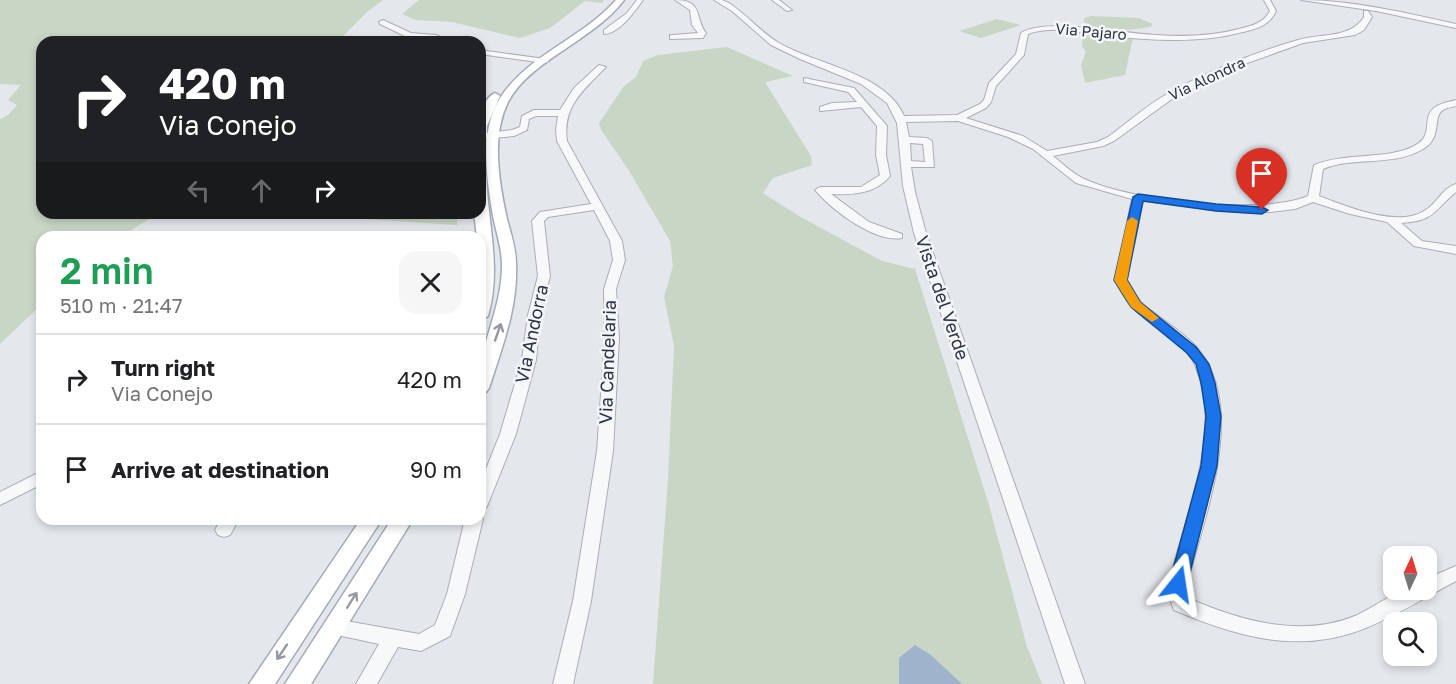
<!DOCTYPE html>
<meta charset="utf-8">
<style>
:root{--surface:#fff;--page:#f6f6f6;--text:#202124;--muted:#757577;--line:#e0e0e0}
body{margin:0;font-family:"Golos Text",sans-serif;background:var(--page);color:var(--text);height:100vh;display:flex;flex-direction:column;font-size:22px;white-space:nowrap}
*{box-sizing:border-box;margin:0}
p{font-size:20px;color:var(--muted)}
.icon{flex:none;width:33px;height:33px;fill:none;stroke:currentColor;stroke-width:2;stroke-linecap:round;stroke-linejoin:round}
.map{position:relative;flex:1;overflow:hidden}
.drawer{position:absolute;left:36px;top:231px;width:450px;height:294px;display:flex;flex-direction:column;background:var(--surface);border-radius:18px;box-shadow:0 3px 9px #0003}
.drawer>*{flex:none}
.hud{position:absolute;left:36px;top:36px;width:450px;height:183px;border-radius:18px;box-shadow:0 3px 9px #0003;background:#202124;color:#fff;overflow:hidden}
.needle{width:39px;rotate:4deg}
.tools{position:absolute;left:1383px;top:546px;display:grid;gap:12px}
.tools a{display:grid;place-items:center;width:54px;height:54px;border-radius:12px;background:var(--surface);box-shadow:0 3px 9px #0003;font-size:30px}
.pin{position:absolute;display:grid;place-items:center;width:51px;height:51px;color:#fff;margin:-62px -26px;border-radius:50% 50% 50% 0;rotate:-45deg;box-shadow:0 0 6px #0007}
.pin .icon{rotate:45deg}
.me{position:absolute;width:66px;margin:-33px;rotate:15deg;stroke-linejoin:round;filter:drop-shadow(0 0 4px #0008)}
.turn{display:flex;align-items:center;gap:21px;height:126px;padding:0 24px;font-size:27px}
.turn .icon{width:78px;height:78px;stroke-width:2.5}
.turn b{display:block;font-size:42px;line-height:51px}
.lanes{display:flex;align-items:center;height:57px;padding:0 24px;background:#0003;justify-content:center;gap:30px;direction:ltr}
.lanes .off{opacity:.35}
.round{display:grid;place-items:center;flex:none;width:63px;height:63px;border-radius:18px;background:var(--page)}
.head{display:flex;align-items:center;justify-content:space-between;height:102px;padding:0 24px}
h1{font-size:36px;font-weight:600;line-height:45px;color:#1e9e55}
ul{padding:0;list-style:none}
li{display:flex;align-items:center;gap:18px;height:90px;padding:0 24px;border-top:2px solid var(--line)}
li div{flex:1}
li b{display:block;font-size:22px}
li em{font-style:normal}
.map>svg:first-child{display:block}
.green{fill:#c9d6c5}
.water{fill:#9fb4cc}
.lines{fill:none;stroke-linecap:round;stroke-linejoin:round}
.minor-casing{stroke:#a9aeb7;stroke-width:2}
.major-casing{stroke:#a3abb8;stroke-width:3}
.minor{fill:#f7f8fa;fill-rule:evenodd}
.major{fill:#fff;fill-rule:evenodd}
.oneway{stroke:#959aa2}
.route{fill:#1a73e8;stroke:#114b97;stroke-width:1.5}
.slow{fill:#f59e0b}
.labels{text-anchor:middle;stroke-width:5;stroke-linejoin:round;paint-order:stroke}
.far-street-label{font-size:15px;fill:#2b3445;stroke:#f4f6f9}
.street-label{font-size:18px;fill:#2b3445;stroke:#f4f6f9}
</style>
<div class="map">
<svg width="1456" height="684" viewBox="0 0 1456 684">
<rect width="100%" height="100%" fill="#e4e7ec"/>
<g class="green">
<polygon points="0,0 383,0 367,12 337,42 259,39 204,42 42,42 42,213 159,213 120,237 42,237 42,304 0,344 0,119 8,115 17,105 8,100 21,85 0,84"/>
<polygon points="419,0 604,0 602,3 585,1 550,28 520,38 452,22 415,20 402,14"/>
<path d="M1091,16L1139,18L1153,24L1150,27C1131,31 1100,31 1083,22L1085,18Z"/>
<polygon points="997,19 1021,25 981,38 959,31"/>
<polygon points="1068,31 1133,37 1125,75 1085,83 1081,65 1086,52 1082,46 1083,35"/>
<polygon points="727,47 793,76 765,82 811,156 812,165 773,178 763,193 799,216 882,261 915,269 989,505 1027,647 1042,684 653,684 668,479 674,346 664,297 673,266 670,241 628,169 601,130 599,123 624,86 636,77 643,61 658,55"/>
<polygon points="270,213 457,213 457,225"/>
</g>
<polygon class="water" points="915,645 931,655 962,684 899,684 899,658"/>
<g class="lines">
<defs>
<g id="minor">
<path d="M637,0H643C635,11 619,34 604,34V30L627,13Z"/>
<path d="M675,0C704,0 694,17 706,33L703,38L670,39V35H673L698,33L692,25L690,10Z"/>
<path d="M714,0H722L729,3C747,15 761,32 779,43C817,65 886,73 904,116L957,115L980,104L984,100L989,83L1016,54L1021,33C1044,17 1126,34 1157,35C1185,37 1212,36 1239,29C1251,26 1264,23 1270,11L1264,0H1270L1276,11C1270,25 1257,29 1243,32C1198,44 1152,40 1106,36C1080,33 1054,25 1028,34L1024,55L996,86L991,102L986,108L966,118L1023,136L1047,151L1097,142L1108,137C1127,123 1146,106 1167,94C1209,71 1253,53 1298,40C1321,33 1350,39 1364,17V11H1368L1372,17L1364,30L1355,35L1303,43L1239,66L1172,99L1114,141L1103,146L1053,156C1062,163 1071,172 1082,178C1128,201 1261,216 1308,196L1314,165C1346,152 1388,160 1414,146C1435,136 1421,118 1434,108C1440,103 1449,102 1456,100V106C1452,107 1446,108 1443,110C1432,116 1443,138 1423,149C1394,167 1354,156 1323,169L1319,196C1346,206 1397,228 1424,211C1437,204 1442,188 1456,184V192C1433,211 1435,221 1401,223L1422,241L1456,246V254L1414,246L1387,222L1350,214L1313,202L1295,209L1269,212H1237L1143,201L1127,280C1132,287 1136,297 1142,303C1159,319 1184,331 1199,350C1247,410 1204,518 1187,584L1190,599C1241,621 1301,638 1355,616C1369,610 1394,592 1408,590C1414,588 1421,590 1426,590V579L1456,566V581C1426,597 1397,615 1366,628C1300,655 1237,637 1174,610C1164,588 1174,565 1180,543C1195,489 1220,421 1195,365C1185,342 1149,326 1132,307C1125,300 1120,289 1115,280L1132,199L1076,183L1033,149L1008,137L958,121L906,122L909,137L927,138L932,141L934,167H911L915,192L926,233L1085,684H1065L914,233L903,186L897,123L887,103L861,84L800,59L771,45L732,11ZM910,143L923,144L925,162L911,161Z"/>
<polygon points="772,0 779,0 792,10 787,11"/>
<path d="M1301,0C1353,0 1405,13 1456,24V28L1376,11Z"/>
<polygon points="383,20 411,33 436,35 451,42 407,37 380,24 379,22"/>
<polygon points="480,50 545,59 549,61 545,63 480,54"/>
<path d="M599,65L606,67C584,90 562,106 567,141L622,241L625,260L616,289L619,338L613,451L591,601L573,684H553L573,601L597,451L605,338L604,289L613,260L610,241L594,210L548,217L544,221L550,276L540,315L536,360L516,434L488,504L486,508L480,510V484L500,434L522,360L528,315L538,276L532,221L540,212L591,204L557,141L556,130L558,116H536L529,119L527,130L514,136L482,139L480,134L512,130L520,127L522,116L534,110H560L574,88Z"/>
<path d="M804,78L854,88L887,126L886,155L890,176C875,194 853,195 831,194L869,222L902,234V238C875,243 832,210 815,190L820,187H861L880,175L876,155L877,126L861,107L820,111V107L832,103L857,102L848,92L804,82Z"/>
<polygon points="42,471 42,484 0,505 0,492"/>
<polygon points="480,514 483,519 465,594 450,636 421,651 398,647 377,684 356,684 379,644 328,633 325,627 328,621 335,619 419,634 435,625 447,594 465,519 480,519"/>
<polygon points="221,519 239,519 230,535 224,537 218,535 215,530"/>
</g>
<g id="major">
<path d="M616,0H624C593,41 530,60 508,102C491,136 499,183 507,219C511,234 516,248 516,264C518,307 502,348 489,388L486,392L480,394C480,384 478,372 481,362C488,329 502,300 502,265C502,248 496,232 493,216C487,180 479,132 499,100C526,55 582,39 616,0Z"/>
<path d="M495,93L500,96L487,126L486,162L480,166C480,147 475,101 495,93Z"/>
<path d="M480,168L486,172C487,220 502,269 488,316L480,321V237H477L474,213H480Z"/>
<polygon points="361,519 382,519 275,684 249,684"/>
<polygon points="392,519 413,519 311,684 285,684"/>
</g>
</defs>
<use href="#minor" class="minor-casing"/>
<use href="#major" class="major-casing"/>
<use href="#minor" class="minor"/>
<use href="#major" class="major"/>
</g>
<defs><path id="oneway-shaft" d="M-6 0H5M1.5-3L5.5 0L1.5 3" fill="none" stroke-width="1.6" stroke-linecap="round" stroke-linejoin="round" transform="scale(1.5)"/></defs>
<g class="oneway">
<use href="#oneway-shaft" transform="translate(498 332) rotate(-71)"/>
<use href="#oneway-shaft" transform="translate(352 600) rotate(-58)"/>
<use href="#oneway-shaft" transform="translate(282 652) rotate(124)"/>
</g>
<polygon class="route" points="1138,194 1216,204 1262,207 1268,210 1262,214 1216,211 1143,201 1127,280 1140,302 1196,347 1209,364 1215,383 1221,416 1217,466 1187,584 1184,589 1178,591 1171,589 1169,584 1201,466 1206,416 1201,383 1196,364 1187,353 1131,307 1114,280 1133,197"/>
<polygon class="slow" points="1132,217 1138,221 1127,280 1140,302 1159,318 1152,322 1131,307 1114,280 1127,221"/>
<g class="labels">
<g class="far-street-label">
<text transform="translate(1091 32) rotate(5)" y="5">Via Pajaro</text>
<text transform="translate(1207 79) rotate(-25)" y="5">Via Alondra</text>
</g>
<g class="street-label">
<text transform="translate(942 298) rotate(71)" y="6">Vista del Verde</text>
<text transform="translate(532 334) rotate(-78)" y="6">Via Andorra</text>
<text transform="translate(608 362) rotate(-88)" y="6">Via Candelaria</text>
</g>
</g>
</svg>
<div class="tools">
<a><svg class="needle" viewBox="-14 -14 28 28"><path d="M0-13l5 13h-10z" fill="#e53935"/><path d="M0 13l5-13h-10z" fill="#757577"/></svg></a>
<a><svg class="icon" aria-label="search" viewBox="0 0 24 24"><circle cx="10" cy="10" r="6"/><path d="M15 15l6 6"/></svg></a>
</div>
<div class="pin" style="left:1262px;top:210px;background:#d93025"><svg class="icon" aria-label="arrive" viewBox="0 0 24 24"><path d="M6 21V4h12l-3 4 3 4H6"/></svg></div>
<svg class="me" style="left:1178px;top:584px" viewBox="-20 -20 40 40"><path d="M0-17L14 15 0 8-14 15z" fill="#1a73e8" stroke="#fff" stroke-width="4"/></svg>
<div class="hud">
<div class="turn"><svg class="icon" aria-label="right" viewBox="0 0 24 24"><path d="M7 20v-9h11M14 6l5 5-5 5"/></svg><div><b>420 m</b>Via Conejo</div></div>
<div class="lanes"><svg class="icon off" aria-label="left" viewBox="0 0 24 24"><path d="M17 20v-9H6M10 6l-5 5 5 5"/></svg><svg class="icon off" aria-label="ahead" viewBox="0 0 24 24"><path d="M12 20V5M6 11l6-6 6 6"/></svg><svg class="icon" aria-label="right" viewBox="0 0 24 24"><path d="M7 20v-9h11M14 6l5 5-5 5"/></svg></div>
</div>
<section class="drawer">
<div class="head"><div><h1>2 min</h1><p>510 m · 21:47</p></div><a class="round"><svg class="icon" aria-label="close" viewBox="0 0 24 24"><path d="M6 6l12 12M18 6L6 18"/></svg></a></div>
<ul>
<li><svg class="icon" aria-label="right" viewBox="0 0 24 24"><path d="M7 20v-9h11M14 6l5 5-5 5"/></svg><div><b>Turn right</b><p>Via Conejo</p></div><em>420 m</em></li>
<li><svg class="icon" aria-label="arrive" viewBox="0 0 24 24"><path d="M6 21V4h12l-3 4 3 4H6"/></svg><div><b>Arrive at destination</b></div><em>90 m</em></li>
</ul>
</section>
</div>
